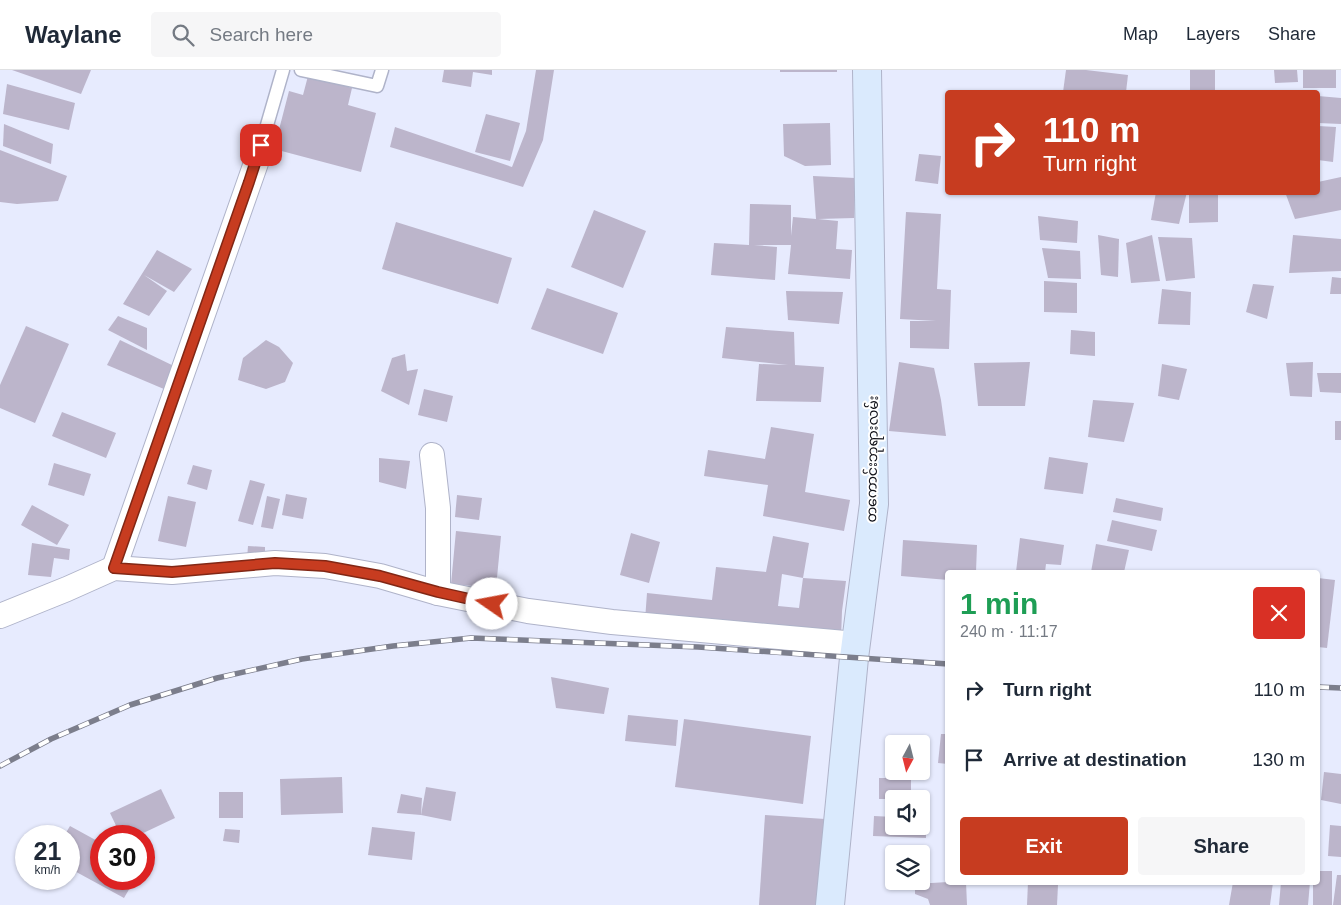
<!DOCTYPE html>
<meta charset="utf-8">
<style>
:root{--surface:#fff;--page:#f6f6f7;--text:#1f2937;--muted:#747a83;--line:#e0e1e3;--accent:#c73c20}
body{margin:0;font-family:Arial,"Noto Sans Myanmar",sans-serif;background:var(--page);color:var(--text);height:100vh;display:flex;flex-direction:column;font-size:19px;white-space:nowrap}
*{box-sizing:border-box;margin:0}
p{font-size:16px;color:var(--muted)}
.icon{flex:none;width:28px;height:28px;fill:none;stroke:currentColor;stroke-width:2;stroke-linecap:round;stroke-linejoin:round}
.map{position:relative;flex:1;overflow:hidden}
.details{position:absolute;left:945px;top:500px;width:375px;height:315px;display:flex;flex-direction:column;background:var(--surface);border-radius:5px;box-shadow:0 1px 4px #0004}
.details>*{flex:none}
.banner{position:absolute;left:945px;top:20px;width:375px;height:105px;border-radius:5px;box-shadow:0 1px 4px #0004;background:#c73c20;color:#fff;overflow:hidden}
.needle{width:32px;rotate:187deg}
.controls{position:absolute;left:885px;top:665px;display:grid;gap:10px}
.controls a{display:grid;place-items:center;width:45px;height:45px;border-radius:5px;background:var(--surface);box-shadow:0 1px 4px #0004;font-size:25px}
.speed{position:absolute;left:15px;top:755px;display:flex;gap:10px;font-size:25px;font-weight:700;text-align:center}
.speed>*{display:grid;place-content:center;width:65px;height:65px;border-radius:50%;background:var(--surface);box-shadow:0 1px 4px #0004;line-height:1}
.speed small{font-size:12px;font-weight:400}
.speed .limit{border:8px solid #d22;background:#fff;color:#111}
.pin{position:absolute;display:grid;place-items:center;width:42px;height:42px;color:#fff;margin:-21px;border-radius:10px;box-shadow:0 2px 8px #0006}
.me{position:absolute;width:55px;margin:-28px;rotate:282deg;stroke-linejoin:round;filter:drop-shadow(0 0 4px #0008)}
.turn{display:flex;align-items:center;gap:18px;height:105px;padding:0 15px;font-size:22px}
.turn .icon{width:65px;height:65px;stroke-width:2.5}
.turn b{display:block;font-size:35px;line-height:42px}
.round{display:grid;place-items:center;flex:none;width:52px;height:52px;border-radius:5px;background:var(--page)}
.summary{display:flex;align-items:center;justify-content:space-between;height:85px;padding:0 15px}
h1{font-size:30px;font-weight:700;line-height:38px;color:#1e9e55}
.action{display:flex;gap:10px;margin-top:auto;padding:10px 15px}
.action a{flex:1;height:58px;border-radius:5px;background:var(--accent);color:#fff;font-size:20px;font-weight:700;line-height:58px;text-align:center}
.action a+a{background:var(--page);color:var(--text)}
ul{padding:0;list-style:none}
li{display:flex;align-items:center;gap:15px;height:70px;padding:0 15px}
li div{flex:1}
li b{display:block;font-size:19px}
li em{font-style:normal}
header{display:flex;align-items:center;gap:30px;box-sizing:border-box;height:70px;padding:0 25px;background:var(--surface);border-bottom:1px solid var(--line)}
header strong{font-size:24px}
nav{display:flex;gap:28px;margin-inline-start:auto;font-size:18px}
.search{width:350px;height:45px;background:var(--page);display:flex;align-items:center;gap:12px;box-sizing:border-box;padding:0 18px;border-radius:5px;color:var(--muted);font-size:19px}
.map>svg:first-child{display:block}
.building{fill:#bcb5cb}
.lines{fill:none;stroke-linecap:round;stroke-linejoin:round}
.lane-casing{stroke:#afb3c9;stroke-width:15}
.street-casing{stroke:#afb3c9;stroke-width:26}
.secondary-casing{stroke:#afb3c9;stroke-width:30}
.lane{stroke:#fff;stroke-width:12}
.street{stroke:#fff;stroke-width:24}
.secondary{stroke:#daeafd;stroke-width:28}
.rail-casing{stroke:#7c7e8c;stroke-width:5.5}
.rail{stroke:#fff;stroke-width:4;stroke-dasharray:11;stroke-linecap:butt}
.route-casing{stroke:#812715;stroke-width:12}
.route{stroke:#c73c20;stroke-width:9}
.labels{text-anchor:middle;stroke-width:4;stroke-linejoin:round;paint-order:stroke}
.street-label{font-size:14px;fill:#0c0d15;stroke:#fff}
</style>
<header>
<strong>Waylane</strong>
<div class="search"><svg class="icon" aria-label="search" viewBox="0 0 24 24"><circle cx="10" cy="10" r="6"/><path d="M15 15l6 6"/></svg>Search here</div>
<nav><a>Map</a><a>Layers</a><a>Share</a></nav>
</header>
<div class="map">
<svg width="1341" height="835" viewBox="0 0 1341 835">
<rect width="100%" height="100%" fill="#e7ebfe"/>
<g class="building">
<polygon points="12,0 91,0 81,24"/>
<polygon points="444,0 492,0 492,5 473,2 471,17 442,12"/>
<polygon points="536,0 554,0 543,70 523,117 390,77 395,57 512,97 526,61"/>
<rect x="780" y="0" width="57" height="2"/>
<polygon points="1066,0 1086,0 1128,5 1126,22 1063,22"/>
<rect x="1190" y="0" width="25" height="22"/>
<polygon points="1274,0 1297,0 1298,12 1275,13"/>
<rect x="1303" y="0" width="33" height="18"/>
<polygon points="308,6 352,18 348,35 376,43 361,102 274,79 289,21 303,25"/>
<polygon points="7,14 75,33 69,60 3,44"/>
<polygon points="1318,26 1341,28 1341,54 1318,53"/>
<polygon points="486,44 520,53 510,91 475,82"/>
<polygon points="830,53 831,95 805,96 784,86 783,54"/>
<polygon points="4,54 53,74 51,94 3,76"/>
<polygon points="1318,56 1336,57 1333,92 1318,90"/>
<polygon points="0,80 67,106 58,131 17,134 0,132"/>
<polygon points="919,84 941,86 938,114 915,111"/>
<polygon points="813,106 855,108 854,148 818,149 838,151 836,179 852,180 850,209 788,204 791,175 754,175 777,177 775,210 711,205 714,173 749,175 750,134 791,135 791,166 793,147 816,149"/>
<polygon points="1341,107 1341,140 1295,149 1285,122 1318,122 1318,112"/>
<polygon points="1156,122 1187,122 1179,154 1151,150"/>
<polygon points="1189,122 1218,122 1218,152 1189,153"/>
<polygon points="594,140 646,161 623,218 571,197"/>
<polygon points="906,142 941,144 937,219 951,220 949,279 910,278 910,251 936,251 900,249"/>
<polygon points="1038,146 1078,151 1077,173 1040,170"/>
<polygon points="396,152 512,188 498,234 382,199"/>
<polygon points="1098,165 1119,169 1118,207 1101,205"/>
<polygon points="1152,165 1160,211 1131,213 1126,173"/>
<polygon points="1293,165 1341,169 1341,201 1289,203"/>
<polygon points="1158,167 1192,168 1195,208 1166,211"/>
<polygon points="1042,178 1080,181 1081,209 1048,208"/>
<polygon points="157,180 192,199 174,222 144,205 167,221 149,246 123,234"/>
<polygon points="1332,207 1341,208 1341,224 1330,224"/>
<polygon points="1044,211 1077,213 1077,243 1044,242"/>
<polygon points="1253,214 1274,216 1267,249 1246,242"/>
<polygon points="547,218 618,243 603,284 531,259"/>
<polygon points="1162,219 1191,222 1190,255 1158,254"/>
<polygon points="786,221 843,222 839,254 788,250"/>
<polygon points="118,246 147,258 147,280 108,260"/>
<polygon points="26,256 69,274 35,353 0,338 0,315"/>
<polygon points="726,257 794,262 795,295 824,297 821,332 756,331 759,294 788,295 722,288"/>
<polygon points="1071,260 1095,262 1095,286 1070,284"/>
<polygon points="120,270 176,297 171,322 107,295"/>
<polygon points="266,270 279,277 293,293 285,312 266,319 238,310 243,288"/>
<polygon points="405,284 407,301 418,299 409,335 381,321 392,288"/>
<polygon points="899,292 934,298 941,330 946,366 889,361"/>
<polygon points="1030,292 1025,336 978,336 974,293"/>
<polygon points="1313,292 1312,327 1290,326 1286,293"/>
<polygon points="1162,294 1187,299 1179,330 1158,326"/>
<polygon points="1317,303 1341,303 1341,323 1320,322"/>
<polygon points="424,319 453,326 447,352 418,345"/>
<polygon points="1093,330 1134,333 1124,372 1088,367"/>
<polygon points="62,342 116,363 106,388 52,366"/>
<rect x="1335" y="351" width="6" height="19"/>
<polygon points="771,357 814,364 805,422 850,430 844,461 763,446 768,415 704,406 708,380 765,389"/>
<polygon points="1049,387 1088,393 1083,424 1044,419"/>
<polygon points="379,388 410,391 406,419 379,412"/>
<polygon points="54,393 91,404 84,426 48,415"/>
<polygon points="193,395 212,400 207,420 187,414"/>
<polygon points="250,410 265,414 253,455 238,451"/>
<polygon points="286,424 307,428 303,449 282,445"/>
<polygon points="457,425 482,428 479,450 455,447"/>
<polygon points="168,426 196,432 186,477 158,471"/>
<polygon points="267,426 280,429 273,459 261,457"/>
<polygon points="1116,428 1163,438 1161,451 1113,442"/>
<polygon points="32,435 69,455 57,475 21,455"/>
<polygon points="1112,450 1157,460 1152,481 1107,471"/>
<polygon points="456,461 501,466 496,518 451,514"/>
<polygon points="631,463 660,472 649,513 620,505"/>
<polygon points="773,466 809,473 803,508 782,504 778,536 799,538 803,508 846,511 842,541 841,568 645,550 647,523 712,530 716,497 766,502"/>
<polygon points="1020,468 1064,475 1061,495 1046,494 1045,502 1016,502"/>
<polygon points="903,470 977,475 976,502 948,502 948,510 901,506"/>
<polygon points="32,473 70,479 69,490 54,488 51,507 28,505"/>
<polygon points="1096,474 1129,480 1124,502 1091,502"/>
<polygon points="248,476 265,477 265,491 247,489"/>
<polygon points="1318,508 1335,510 1327,578 1318,577"/>
<polygon points="551,607 609,618 604,644 556,638"/>
<polygon points="628,645 678,650 676,676 625,671"/>
<polygon points="684,649 811,666 803,734 675,717"/>
<polygon points="941,664 948,664 948,694 938,693"/>
<polygon points="1324,702 1341,704 1341,734 1321,730"/>
<polygon points="342,707 343,743 281,745 280,709"/>
<rect x="879" y="708" width="32" height="21"/>
<polygon points="426,717 456,722 451,751 421,745"/>
<polygon points="161,719 175,748 137,766 121,766 110,743"/>
<rect x="219" y="722" width="24" height="26"/>
<polygon points="401,724 422,728 421,745 397,743"/>
<polygon points="765,745 825,749 819,835 759,835"/>
<polygon points="874,746 894,747 894,756 921,756 921,748 926,748 926,768 873,766"/>
<polygon points="1330,755 1341,756 1341,787 1328,786"/>
<polygon points="70,756 101,773 101,809 135,809 124,828 69,798 69,766 64,766"/>
<polygon points="372,757 415,762 412,790 368,785"/>
<polygon points="225,759 240,760 239,773 223,771"/>
<polygon points="1318,801 1332,801 1332,835 1313,835 1313,812 1318,812"/>
<polygon points="1337,805 1341,805 1341,835 1333,835"/>
<polygon points="948,812 966,812 967,835 930,835 928,829 915,824 915,814"/>
<polygon points="1028,812 1058,815 1057,835 1027,835"/>
<polygon points="1233,812 1273,812 1270,835 1229,835"/>
<polygon points="1281,812 1310,812 1308,835 1279,835"/>
</g>
<g class="lines">
<defs>
<g id="lane">
<polyline points="301,0 377,16 382,0"/>
<polyline points="256,93 283,0"/>
</g>
<g id="street">
<polyline points="432,385 438,438 438,523"/>
<polyline points="114,498 256,93"/>
<polyline points="0,546 67,519 114,498 172,502 275,493 325,496 380,506 438,523 528,541 612,552 856,574"/>
</g>
<polyline id="secondary" points="830,835 854,588 874,434 867,0"/>
</defs>
<use href="#lane" class="lane-casing"/>
<use href="#street" class="street-casing"/>
<use href="#secondary" class="secondary-casing"/>
<use href="#lane" class="lane"/>
<use href="#street" class="street"/>
<use href="#secondary" class="secondary"/>
<defs>
<g id="rail">
<polyline points="1318,617 1341,618"/>
<polyline points="0,696 51,669 130,635 217,608 302,589 393,576 471,568 698,577 948,594"/>
</g>
</defs>
<use href="#rail" class="rail-casing"/>
<use href="#rail" class="rail"/>
</g>
<g class="lines">
<defs>
<polyline id="route" points="261,75 249,112 114,498 172,502 275,493 325,496 380,506 438,522 492,534"/>
</defs>
<use href="#route" class="route-casing"/>
<use href="#route" class="route"/>
</g>
<g class="labels">
<g class="street-label">
<text transform="translate(872 389) rotate(-89)" y="5">တကောင်းဘုရားလမ်း</text>
</g>
</g>
</svg>
<div class="controls">
<a><svg class="needle" viewBox="-14 -14 28 28"><path d="M0-13l5 13h-10z" fill="#e53935"/><path d="M0 13l5-13h-10z" fill="#747a83"/></svg></a>
<a><svg class="icon" aria-label="sound" viewBox="0 0 24 24"><path d="M4 9h4l5-4v14l-5-4H4zM17 9q2 3 0 6"/></svg></a>
<a><svg class="icon" aria-label="layers" viewBox="0 0 24 24"><path d="M12 4l9 5-9 5-9-5zM3 14l9 5 9-5"/></svg></a>
</div>
<div class="speed"><div>21<small>km/h</small></div><div class="limit">30</div></div>
<div class="pin" style="left:261px;top:75px;background:#d93025"><svg class="icon" aria-label="arrive" viewBox="0 0 24 24"><path d="M6 21V4h12l-3 4 3 4H6"/></svg></div>
<svg class="me" style="left:492px;top:534px" viewBox="-20 -20 40 40"><circle r="19" fill="#fff"/><path d="M0-13L10 11 0 6-10 11z" fill="#c73c20"/></svg>
<div class="banner">
<div class="turn"><svg class="icon" aria-label="right" viewBox="0 0 24 24"><path d="M7 20v-9h11M14 6l5 5-5 5"/></svg><div><b>110 m</b>Turn right</div></div>
</div>
<section class="details">
<div class="summary"><div><h1>1 min</h1><p>240 m · 11:17</p></div><a class="round" style="background:#d93025;color:#fff"><svg class="icon" aria-label="close" viewBox="0 0 24 24"><path d="M6 6l12 12M18 6L6 18"/></svg></a></div>
<ul>
<li><svg class="icon" aria-label="right" viewBox="0 0 24 24"><path d="M7 20v-9h11M14 6l5 5-5 5"/></svg><div><b>Turn right</b></div><em>110 m</em></li>
<li><svg class="icon" aria-label="arrive" viewBox="0 0 24 24"><path d="M6 21V4h12l-3 4 3 4H6"/></svg><div><b>Arrive at destination</b></div><em>130 m</em></li>
</ul>
<div class="action"><a>Exit</a><a>Share</a></div>
</section>
</div>
